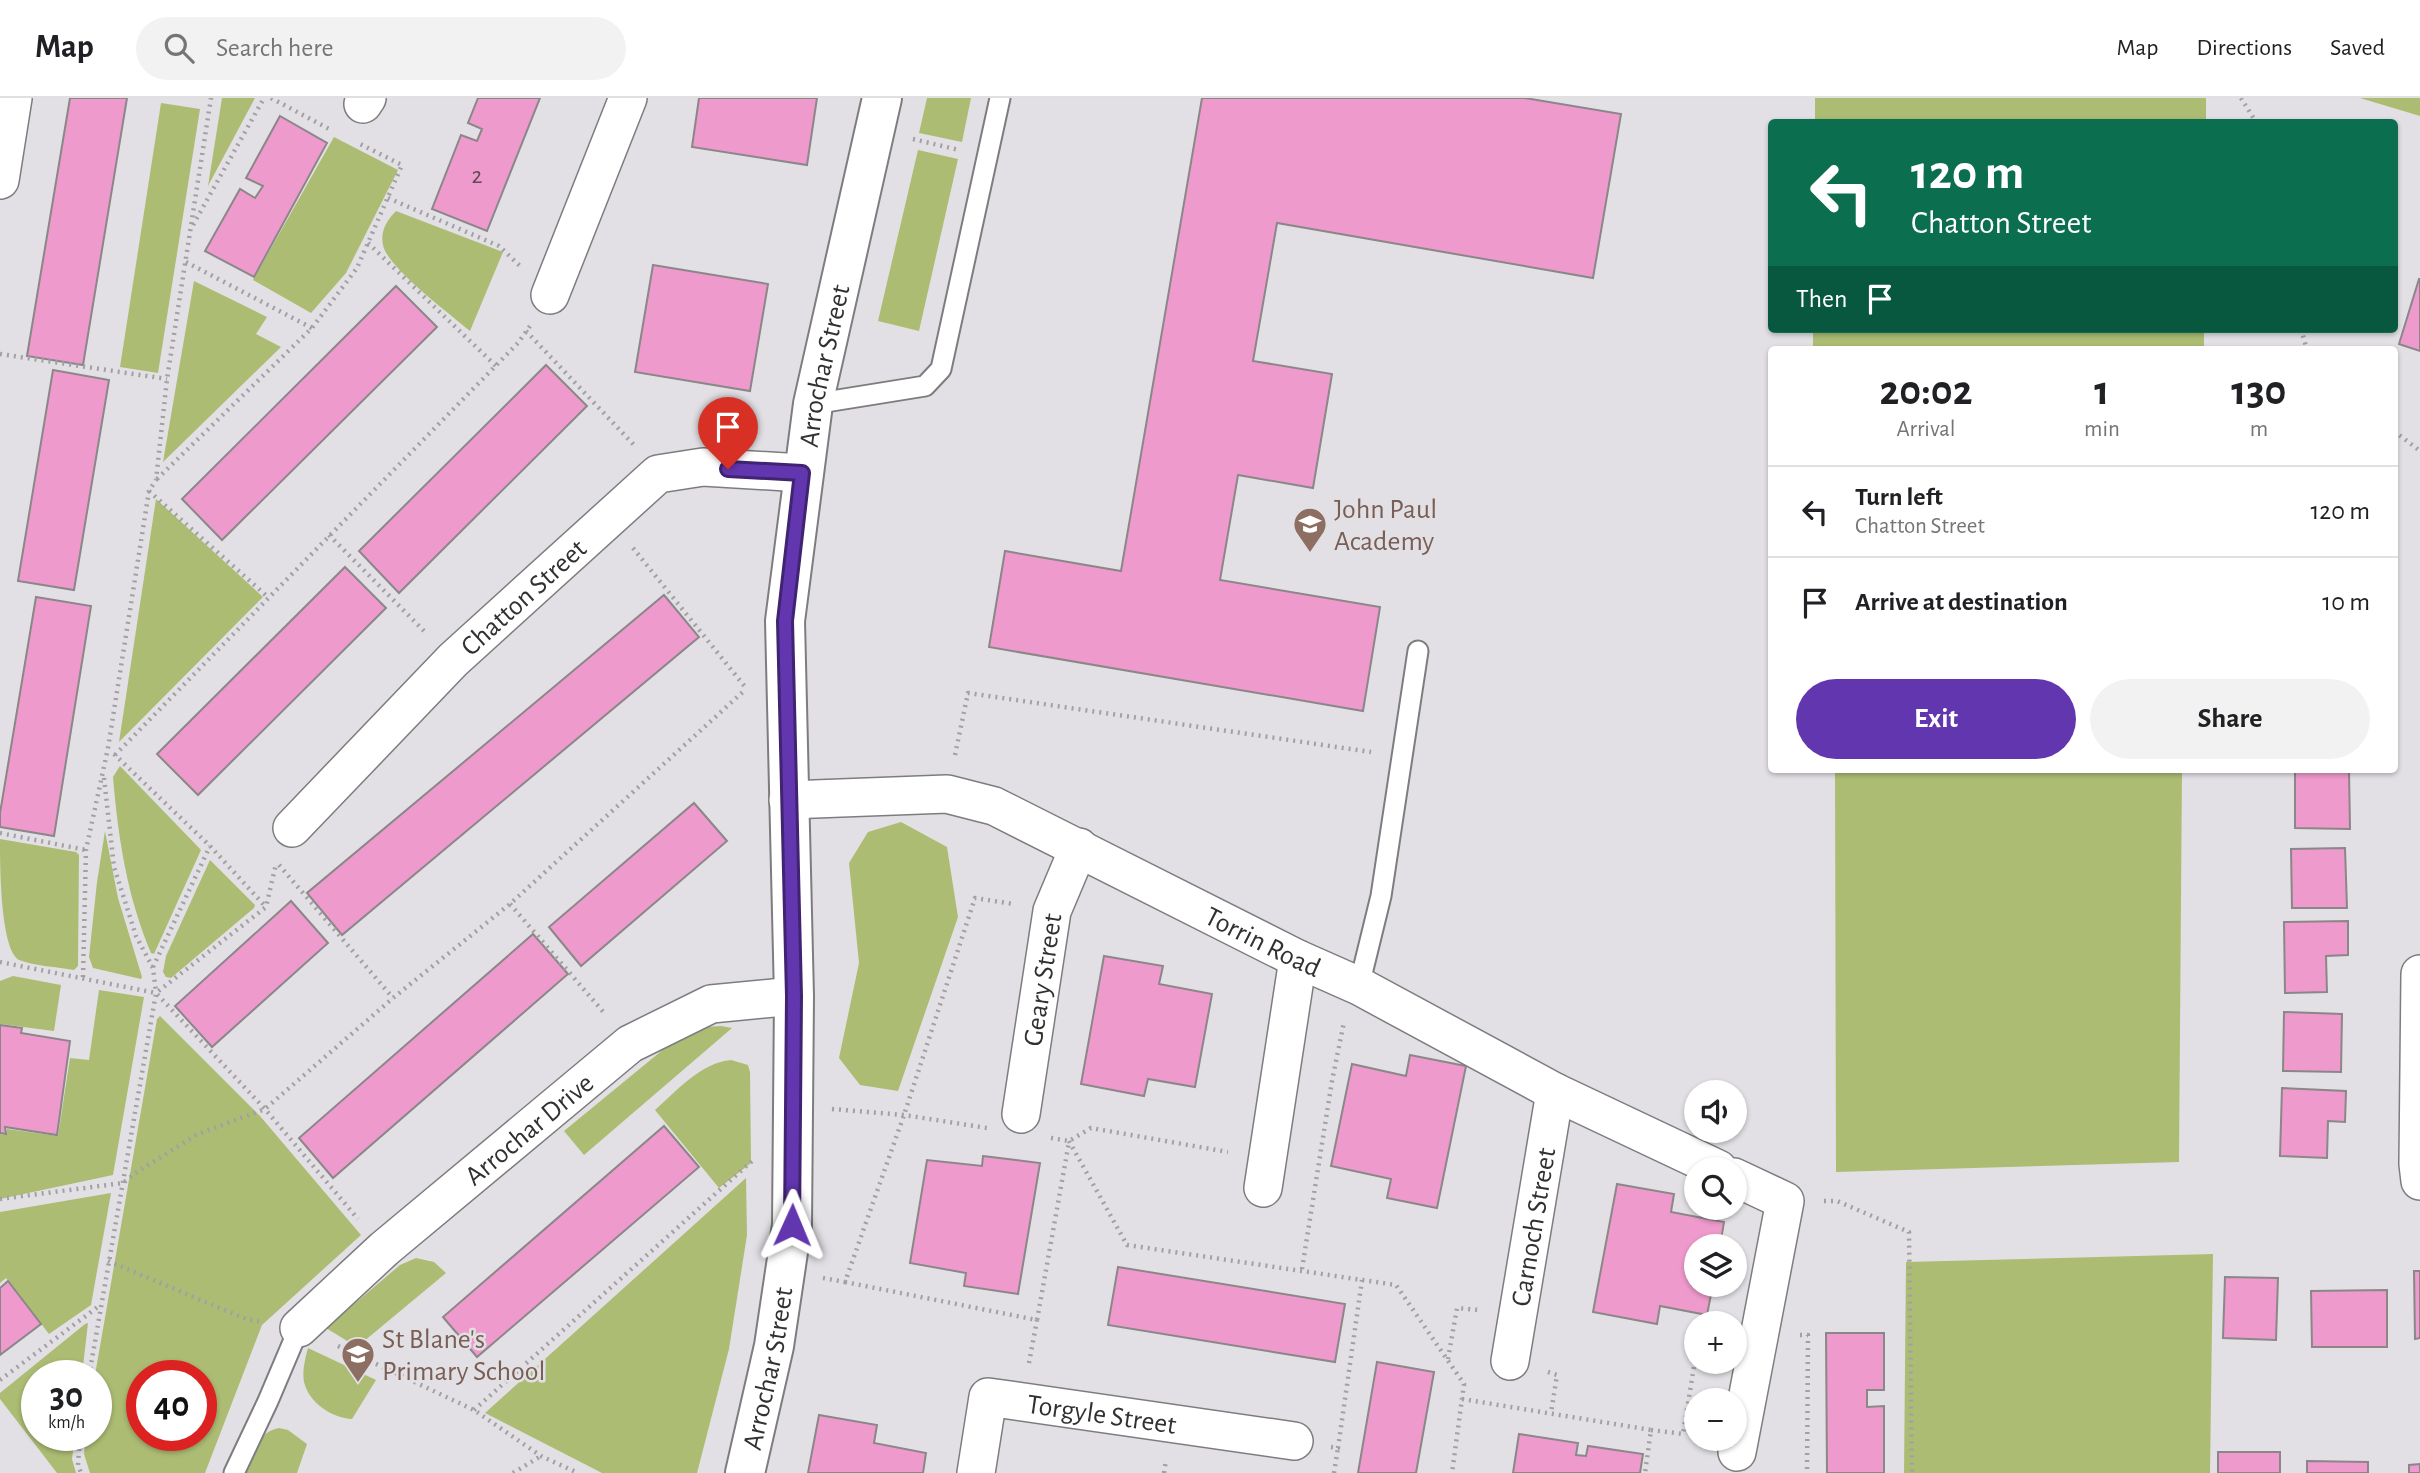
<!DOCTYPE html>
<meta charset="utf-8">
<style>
:root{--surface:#fff;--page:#f2f2f2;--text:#202124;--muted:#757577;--line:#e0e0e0;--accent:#6236ae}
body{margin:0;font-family:"Alegreya Sans",sans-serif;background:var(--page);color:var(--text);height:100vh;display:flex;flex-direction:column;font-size:26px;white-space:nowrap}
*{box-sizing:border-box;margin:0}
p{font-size:23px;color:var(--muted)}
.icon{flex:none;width:38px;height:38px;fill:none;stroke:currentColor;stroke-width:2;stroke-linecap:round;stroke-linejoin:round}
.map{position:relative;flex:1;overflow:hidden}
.drawer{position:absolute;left:1768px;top:248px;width:630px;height:427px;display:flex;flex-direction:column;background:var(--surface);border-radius:7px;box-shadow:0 2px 5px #0004}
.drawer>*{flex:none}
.hud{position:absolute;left:1768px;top:21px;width:630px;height:214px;border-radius:7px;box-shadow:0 2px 5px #0004;background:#0b6e4f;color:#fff;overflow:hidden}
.tools{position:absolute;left:1684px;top:982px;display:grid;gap:14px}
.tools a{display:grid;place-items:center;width:63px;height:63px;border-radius:50%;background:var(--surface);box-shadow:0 2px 5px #0004;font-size:35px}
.speed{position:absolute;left:21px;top:1262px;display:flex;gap:14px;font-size:35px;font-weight:700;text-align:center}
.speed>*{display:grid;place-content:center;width:91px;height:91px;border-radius:50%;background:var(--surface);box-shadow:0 2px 5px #0004;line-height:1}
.speed small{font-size:18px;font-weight:400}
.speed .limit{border:10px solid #d22;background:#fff;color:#111}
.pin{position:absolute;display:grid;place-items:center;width:60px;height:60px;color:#fff;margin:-72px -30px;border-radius:50% 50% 50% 0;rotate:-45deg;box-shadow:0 0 7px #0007}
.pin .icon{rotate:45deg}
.me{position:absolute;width:77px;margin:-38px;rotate:1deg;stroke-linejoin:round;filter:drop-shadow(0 0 5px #0008)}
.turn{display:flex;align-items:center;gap:24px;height:147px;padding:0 28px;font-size:32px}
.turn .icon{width:91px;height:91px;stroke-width:2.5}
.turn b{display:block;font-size:49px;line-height:60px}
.then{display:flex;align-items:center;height:66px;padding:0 28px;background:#0003;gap:14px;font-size:26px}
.eta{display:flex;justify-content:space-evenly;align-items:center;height:119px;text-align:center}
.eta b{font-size:42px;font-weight:700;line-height:49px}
.button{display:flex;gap:14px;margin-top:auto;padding:14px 28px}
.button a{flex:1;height:80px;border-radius:42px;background:var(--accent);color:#fff;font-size:28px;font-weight:700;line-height:80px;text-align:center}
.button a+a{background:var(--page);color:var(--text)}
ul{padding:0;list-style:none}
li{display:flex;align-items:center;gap:21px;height:91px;padding:0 28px;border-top:2px solid var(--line)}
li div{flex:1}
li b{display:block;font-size:26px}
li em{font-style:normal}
header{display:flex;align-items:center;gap:42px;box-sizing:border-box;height:98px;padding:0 35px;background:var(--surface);border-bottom:2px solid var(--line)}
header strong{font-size:33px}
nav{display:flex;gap:38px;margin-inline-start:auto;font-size:24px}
.search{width:490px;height:63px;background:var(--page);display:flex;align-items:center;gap:18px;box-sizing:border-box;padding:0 24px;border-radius:38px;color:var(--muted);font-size:26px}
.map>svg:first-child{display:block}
.green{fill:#acbc73;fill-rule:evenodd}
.building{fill:#ee9acc;stroke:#8b8789;stroke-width:2}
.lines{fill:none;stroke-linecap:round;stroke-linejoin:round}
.service-casing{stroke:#7d7c7f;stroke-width:23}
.minor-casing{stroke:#7d7c7f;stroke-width:40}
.tertiary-casing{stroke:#7d7c7f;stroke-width:42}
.path{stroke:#a2a0a3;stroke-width:4.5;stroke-dasharray:2 5;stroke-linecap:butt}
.service{stroke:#fff;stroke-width:19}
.minor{stroke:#fff;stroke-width:37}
.tertiary{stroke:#fff;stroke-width:38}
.route-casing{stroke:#402371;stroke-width:18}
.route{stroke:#6236ae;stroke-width:12}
.labels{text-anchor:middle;stroke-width:5;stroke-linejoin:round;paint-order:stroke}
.number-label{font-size:24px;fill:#604b58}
.street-label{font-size:28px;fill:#313132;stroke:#e2e0e4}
.education-label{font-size:28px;fill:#785e54;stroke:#e2e0e4;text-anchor:start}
</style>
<header>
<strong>Map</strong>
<div class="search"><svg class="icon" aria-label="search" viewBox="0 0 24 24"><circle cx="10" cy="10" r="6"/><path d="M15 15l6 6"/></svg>Search here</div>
<nav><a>Map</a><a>Directions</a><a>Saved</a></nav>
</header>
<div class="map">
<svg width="2420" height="1375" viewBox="0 0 2420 1375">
<rect width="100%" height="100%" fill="#e2e0e4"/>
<g class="green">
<polygon points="222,0 255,0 208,88"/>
<polygon points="927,0 971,0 962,44 919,35"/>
<rect x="1815" y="0" width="391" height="24"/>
<polygon points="2360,0 2420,0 2420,18"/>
<polygon points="161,5 200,11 158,275 120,269"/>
<polygon points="334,39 398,72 346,175 311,215 253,182"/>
<polygon points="918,52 958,61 919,233 878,223"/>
<path d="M396,113L503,154L470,233C450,216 387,169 383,147C380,133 387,122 396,113Z"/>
<polygon points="194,183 267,219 256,236 281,249 163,364"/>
<rect x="1813" y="231" width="391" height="21"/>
<polygon points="156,401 263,499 119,644"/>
<path d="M120,668L201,752L154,856L151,855C127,799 118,739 113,679Z"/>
<polygon points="1835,672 2182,672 2179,1064 1836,1074"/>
<polygon points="901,724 947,749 958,819 898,993 860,987 839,960 859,865 849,765 868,734"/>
<polygon points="105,733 118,800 142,879 141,881 93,870 89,859 97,784"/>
<path d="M0,741L76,754L79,757L78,868L74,872C57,869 35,868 19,862C0,851 0,766 0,741Z"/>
<polygon points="210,762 255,807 254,810 171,880 166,879 163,874 166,858"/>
<polygon points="13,878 61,887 54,933 0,926 0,883"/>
<polygon points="99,892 144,899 113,1077 0,1101 0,1036 6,1037 7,1031 58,1038 70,960 89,962"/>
<path d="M160,918L260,1018L361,1137L262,1227L205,1375H90L84,1356L86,1337H96L95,1277L157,921ZM142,1278H201V1337H142Z"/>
<polygon points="721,928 732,930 584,1057 564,1033 676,941 705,929"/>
<path d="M731,962L748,967L750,974L751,1065L719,1090L655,1012C677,993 700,965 731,962Z"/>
<polygon points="746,1080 747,1137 729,1251 697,1375 602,1375 485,1315"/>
<polygon points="111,1095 91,1207 49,1236 6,1180 0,1185 0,1114"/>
<polygon points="2213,1156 2210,1375 1904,1375 1906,1164"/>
<polygon points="416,1160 434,1164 446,1175 357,1249 326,1230 400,1167"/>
<polygon points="88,1225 82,1277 37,1278 37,1337 75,1337 72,1361 76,1375 57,1375 0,1301 0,1295 85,1226"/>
<path d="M308,1250L376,1282L352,1321C332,1320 309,1305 304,1284C302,1273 305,1261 308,1250Z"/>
<path d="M279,1330L288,1332L307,1346L297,1375H246C253,1356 257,1334 279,1330Z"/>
</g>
<g class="building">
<polygon points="70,0 127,0 83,267 27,258"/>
<polygon points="478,0 540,0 487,133 432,111 461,37 477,43 482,31 468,25"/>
<polygon points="699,0 817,0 807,67 692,49"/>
<polygon points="1202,0 1525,0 1621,16 1593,180 1277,125 1253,263 1332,276 1313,390 1238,377 1220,482 1380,509 1363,613 989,549 1005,453 1121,473"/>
<polygon points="280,18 327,45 254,179 205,153 240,91 255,100 263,88 246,80"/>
<polygon points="653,167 768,186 750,293 635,274"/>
<polygon points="2419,181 2420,181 2420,253 2399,246"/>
<polygon points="396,188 437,229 222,442 182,401"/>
<polygon points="546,267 587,308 399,495 359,453"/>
<polygon points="53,272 109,282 74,492 18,483"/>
<polygon points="345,469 386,510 198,697 157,656"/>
<polygon points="664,497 699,539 342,837 307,795"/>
<polygon points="36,499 91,508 54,738 0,729 0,715"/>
<polygon points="2295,672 2349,672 2350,731 2295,730"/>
<polygon points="694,705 727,743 581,868 549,829"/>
<polygon points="2345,750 2347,810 2292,810 2291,751"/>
<polygon points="291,803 328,845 212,949 175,908"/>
<polygon points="2348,823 2348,857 2326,858 2327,894 2285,895 2284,824"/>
<polygon points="533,836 568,876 333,1080 299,1040"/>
<polygon points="1104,858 1163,868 1159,886 1212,896 1195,989 1148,981 1144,998 1081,986"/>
<polygon points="2284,914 2342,916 2341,974 2283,973"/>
<polygon points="0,927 22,930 21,935 70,943 57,1037 5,1029 6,1036 0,1035"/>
<polygon points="1410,957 1466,968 1437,1110 1387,1100 1391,1081 1331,1068 1352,966 1406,978"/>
<polygon points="2282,990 2346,993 2345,1024 2328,1023 2327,1060 2280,1058"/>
<polygon points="664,1028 699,1069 477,1259 443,1219"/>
<polygon points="983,1058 1040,1065 1018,1196 964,1188 966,1175 910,1165 927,1062 982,1068"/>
<polygon points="1617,1086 1674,1096 1671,1114 1724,1124 1720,1148 1696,1148 1696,1186 1713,1186 1707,1217 1660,1208 1657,1226 1593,1214"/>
<polygon points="1118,1169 1345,1206 1335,1264 1108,1227"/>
<polygon points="2414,1173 2420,1173 2420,1240 2415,1241"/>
<polygon points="2225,1179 2278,1180 2276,1242 2223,1240"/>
<polygon points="8,1183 41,1226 0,1257 0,1190"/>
<polygon points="2387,1192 2387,1249 2312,1249 2311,1193"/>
<polygon points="1826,1235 1884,1235 1884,1292 1867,1292 1867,1309 1884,1308 1884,1375 1827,1375"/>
<polygon points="1377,1264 1434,1274 1416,1375 1358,1375"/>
<polygon points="819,1317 877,1327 874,1345 926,1355 923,1375 808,1375"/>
<polygon points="1519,1336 1578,1345 1576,1357 1586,1358 1588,1348 1643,1356 1640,1375 1513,1375"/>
<rect x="2218" y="1354" width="62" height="21"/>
<polygon points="2307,1363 2368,1364 2368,1375 2307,1375"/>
<polygon points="2420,1366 2420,1375 2409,1375 2409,1367"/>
</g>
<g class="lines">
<defs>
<g id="service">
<polyline points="813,306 925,288 941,271 1000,0"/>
<polyline points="1359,888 1381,798 1418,553"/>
<polyline points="234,1375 268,1303 299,1230"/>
</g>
<g id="minor">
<polyline points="363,6 367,0"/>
<polyline points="0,82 13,0"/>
<polyline points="550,197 628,0"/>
<path id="s1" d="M788,702L947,696L994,708L1298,861L1359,888L1555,994L1718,1071"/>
<path id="s2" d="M292,730L453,562L658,376L703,369L802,375"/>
<polyline points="2420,876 2418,1066 2420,1083"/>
<path id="s3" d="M1021,1016L1052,813L1079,749"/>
<polyline points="1734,1079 1785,1103 1737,1354"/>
<polyline points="1263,1090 1298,861"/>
<path id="s4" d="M299,1230L384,1151L630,946L711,906L794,898"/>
<path id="s5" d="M1510,1263L1555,994"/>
<path id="s6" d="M976,1375L988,1299L1294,1343"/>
</g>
<g id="tertiary">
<path id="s7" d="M745,1375L774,1248L792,1127L794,898L785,523L813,306L882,0"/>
</g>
</defs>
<use href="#service" class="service-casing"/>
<use href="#minor" class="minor-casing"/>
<use href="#tertiary" class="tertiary-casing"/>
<g class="path">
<polyline points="271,0 331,32"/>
<polyline points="2241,0 2256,24"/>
<polyline points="913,41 959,52"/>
<polyline points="388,100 499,148 520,168"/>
<polyline points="193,127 264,0"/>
<polyline points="368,145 496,268"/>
<polyline points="186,164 312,230"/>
<polyline points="2301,231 2307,252"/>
<polyline points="526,233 634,347"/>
<polyline points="0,256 167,281"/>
<polyline points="2394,333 2420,353"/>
<polyline points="157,381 312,230 357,170 402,67 358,45"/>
<polyline points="149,393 269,500"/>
<polyline points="329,437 425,534"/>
<polyline points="633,450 746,590"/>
<polyline points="114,656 210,748 265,808"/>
<polyline points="115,657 518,245 530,228"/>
<polyline points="955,657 968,595 1371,654"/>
<polyline points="104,680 114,769 136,838 153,870 156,894"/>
<polyline points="0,735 86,752"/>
<polyline points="279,767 393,900"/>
<polyline points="510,806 606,917"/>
<polyline points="0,864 156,895 265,1011 358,1121"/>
<polyline points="153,869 210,748"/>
<polyline points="83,879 86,752 108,650 149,393 156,382 167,281 211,0"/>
<polyline points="832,1011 904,1017 987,1030"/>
<polyline points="1051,1040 1069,1043 1091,1030 1228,1054"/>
<polyline points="1069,1043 1127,1147 1396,1187 1464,1286 1452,1375"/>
<polyline points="0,1101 123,1085 140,1072 198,1036 265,1011 393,900 510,806 745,592"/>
<polyline points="1824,1103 1837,1103 1909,1134 1912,1375"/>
<polyline points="108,1163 246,1221 263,1224"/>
<polyline points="1302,1171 1332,983 1344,924"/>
<polyline points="823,1180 845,1184 904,1017 975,800 1013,806"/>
<polyline points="845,1184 1037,1222 1069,1044"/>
<polyline points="1800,1237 1808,1237 1807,1375"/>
<polyline points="338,1248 474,1312 541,1358 578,1375"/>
<polyline points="1448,1261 1457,1210 1479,1212"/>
<polyline points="1029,1265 1037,1222"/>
<polyline points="1548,1274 1557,1277 1551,1315"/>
<polyline points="89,1278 156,895 266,809 276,766"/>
<polyline points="0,1282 99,1208"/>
<polyline points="1462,1301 1651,1332 1645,1375"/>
<polyline points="474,1312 752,1063"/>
<polyline points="1651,1332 1683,1336 1696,1256"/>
<polyline points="80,1337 78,1367 81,1375"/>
<polyline points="1331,1349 1338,1350 1362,1182"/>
<polyline points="513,1375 541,1358"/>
<polyline points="1164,1375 1166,1362"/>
<polyline points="1334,1375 1338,1350"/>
</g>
<use href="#service" class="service"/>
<use href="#minor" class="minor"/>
<use href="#tertiary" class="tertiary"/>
</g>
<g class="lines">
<defs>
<polyline id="route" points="728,371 802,375 785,523 794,898 792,1127"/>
</defs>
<use href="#route" class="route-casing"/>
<use href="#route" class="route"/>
</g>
<defs>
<symbol id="school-pin" viewBox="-11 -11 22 30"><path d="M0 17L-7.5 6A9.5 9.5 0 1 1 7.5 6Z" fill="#8d6e63" stroke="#e2e0e4"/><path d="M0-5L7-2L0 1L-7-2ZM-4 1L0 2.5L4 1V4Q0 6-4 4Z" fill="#fff"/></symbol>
</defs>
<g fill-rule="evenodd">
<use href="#school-pin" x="1291" y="407" width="38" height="52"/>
<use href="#school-pin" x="339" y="1237" width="38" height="52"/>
</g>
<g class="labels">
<g class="number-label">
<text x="477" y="85">2</text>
</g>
<g class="street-label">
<text dy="10" stroke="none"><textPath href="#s7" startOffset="1115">Arrochar Street</textPath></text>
<text dy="10" stroke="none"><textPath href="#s2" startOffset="327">Chatton Street</textPath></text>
<text dy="10" stroke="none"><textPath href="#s1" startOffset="509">Torrin Road</textPath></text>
<text dy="10" stroke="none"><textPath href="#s3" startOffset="136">Geary Street</textPath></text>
<text dy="10" stroke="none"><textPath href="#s4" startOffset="304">Arrochar Drive</textPath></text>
<text dy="10" stroke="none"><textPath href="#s5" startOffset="136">Carnoch Street</textPath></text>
<text dy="10" stroke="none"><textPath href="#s7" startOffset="107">Arrochar Street</textPath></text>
<text dy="10" stroke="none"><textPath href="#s6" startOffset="192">Torgyle Street</textPath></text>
</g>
<g class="education-label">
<text x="1334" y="420">John Paul<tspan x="1334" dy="32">Academy</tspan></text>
<text x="382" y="1250">St Blane's<tspan x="382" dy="32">Primary School</tspan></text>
</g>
</g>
</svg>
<div class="tools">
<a><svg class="icon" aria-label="sound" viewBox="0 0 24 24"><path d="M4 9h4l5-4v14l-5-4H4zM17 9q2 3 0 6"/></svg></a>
<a><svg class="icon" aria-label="search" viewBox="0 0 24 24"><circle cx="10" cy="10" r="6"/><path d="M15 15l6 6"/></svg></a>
<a><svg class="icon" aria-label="layers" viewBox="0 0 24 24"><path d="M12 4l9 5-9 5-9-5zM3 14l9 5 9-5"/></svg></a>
<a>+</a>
<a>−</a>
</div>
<div class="speed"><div>30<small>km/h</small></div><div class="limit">40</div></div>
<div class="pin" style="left:728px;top:371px;background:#d93025"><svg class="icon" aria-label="arrive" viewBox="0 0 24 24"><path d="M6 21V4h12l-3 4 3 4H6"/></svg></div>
<svg class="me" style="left:792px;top:1127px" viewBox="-20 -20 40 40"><path d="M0-17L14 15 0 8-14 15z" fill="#6236ae" stroke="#fff" stroke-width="4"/></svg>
<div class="hud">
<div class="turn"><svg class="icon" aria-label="left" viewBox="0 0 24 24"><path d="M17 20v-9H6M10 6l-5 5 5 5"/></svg><div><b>120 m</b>Chatton Street</div></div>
<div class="then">Then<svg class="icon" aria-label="arrive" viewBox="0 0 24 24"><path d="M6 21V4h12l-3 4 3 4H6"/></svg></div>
</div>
<section class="drawer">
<div class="eta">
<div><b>20:02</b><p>Arrival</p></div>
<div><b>1</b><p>min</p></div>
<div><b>130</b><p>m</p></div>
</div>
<ul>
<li><svg class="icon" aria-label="left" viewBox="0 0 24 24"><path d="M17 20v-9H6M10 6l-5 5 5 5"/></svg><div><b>Turn left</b><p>Chatton Street</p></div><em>120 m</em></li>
<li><svg class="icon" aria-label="arrive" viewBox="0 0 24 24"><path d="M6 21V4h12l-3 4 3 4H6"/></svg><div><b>Arrive at destination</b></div><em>10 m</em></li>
</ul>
<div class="button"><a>Exit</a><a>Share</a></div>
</section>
</div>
